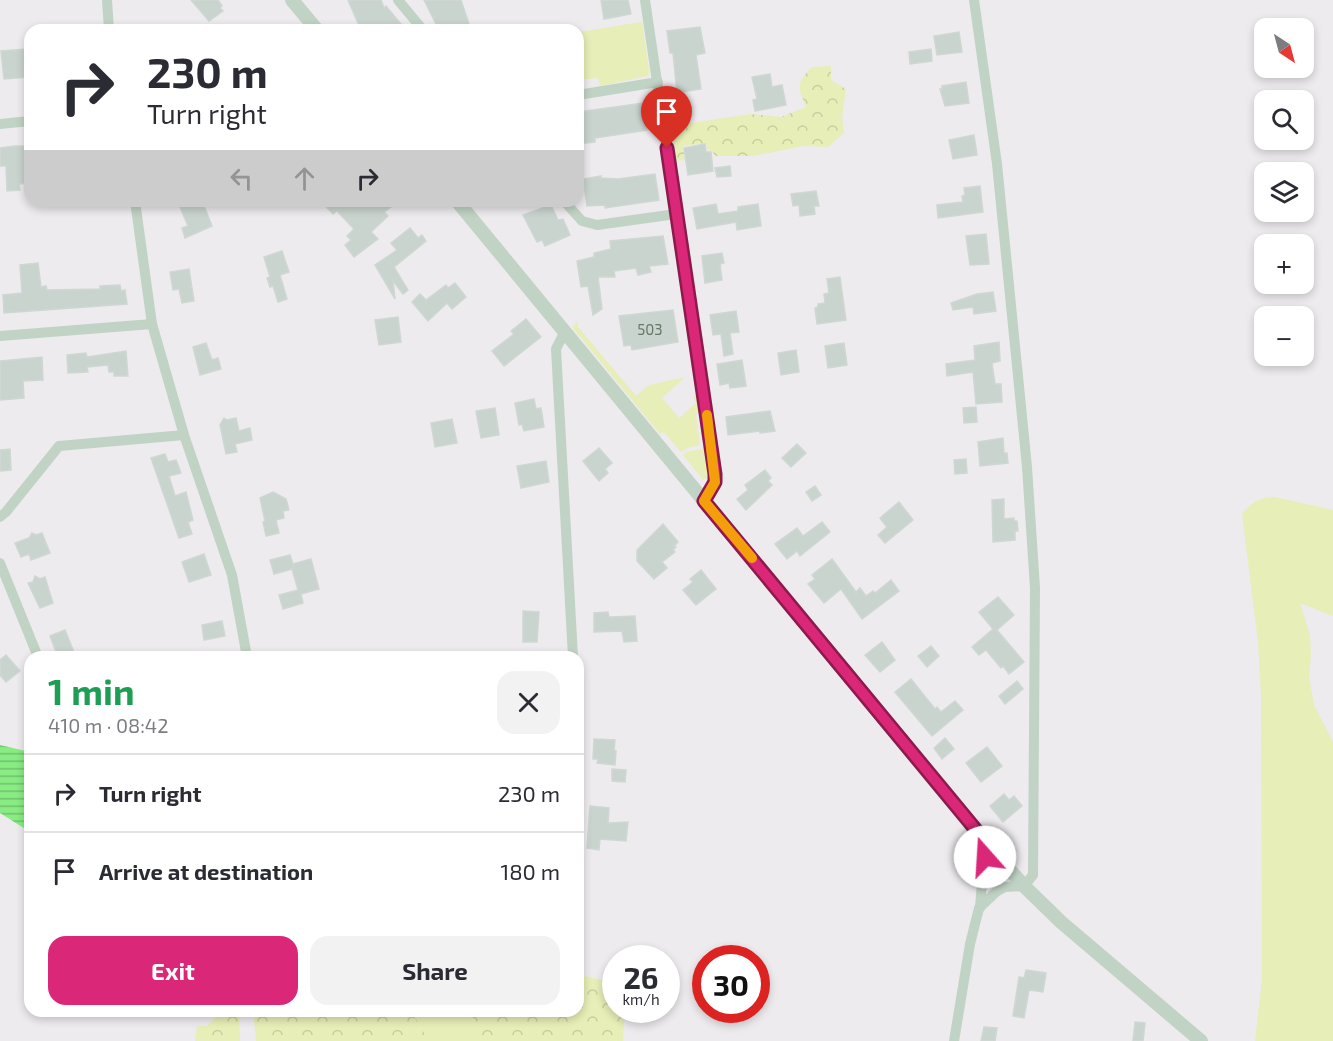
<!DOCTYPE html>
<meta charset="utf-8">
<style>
:root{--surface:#fff;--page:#f2f2f3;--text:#2b2b33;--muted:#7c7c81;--line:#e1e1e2;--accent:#db2777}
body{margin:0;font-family:"Exo 2",sans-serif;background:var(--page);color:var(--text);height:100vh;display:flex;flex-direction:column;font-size:22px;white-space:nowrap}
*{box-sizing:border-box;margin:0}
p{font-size:20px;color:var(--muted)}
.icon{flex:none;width:33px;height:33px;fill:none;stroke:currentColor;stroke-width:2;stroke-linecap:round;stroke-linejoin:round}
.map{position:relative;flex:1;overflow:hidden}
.side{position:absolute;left:24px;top:651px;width:560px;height:366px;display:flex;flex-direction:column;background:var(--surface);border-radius:18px;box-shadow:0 3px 9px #0003}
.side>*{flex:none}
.banner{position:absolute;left:24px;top:24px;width:560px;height:183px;border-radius:18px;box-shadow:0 3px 9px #0003;background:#fff;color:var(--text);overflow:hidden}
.needle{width:39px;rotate:144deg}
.buttons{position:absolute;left:1254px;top:18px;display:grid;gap:12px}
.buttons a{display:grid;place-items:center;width:60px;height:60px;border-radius:12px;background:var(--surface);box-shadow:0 3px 9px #0003;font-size:30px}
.speed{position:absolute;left:602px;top:945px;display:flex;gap:12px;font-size:30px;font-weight:700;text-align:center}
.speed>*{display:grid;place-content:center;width:78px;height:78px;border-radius:50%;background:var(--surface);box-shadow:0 3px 9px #0003;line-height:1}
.speed small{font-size:15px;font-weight:400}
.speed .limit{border:9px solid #d22;background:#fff;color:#111}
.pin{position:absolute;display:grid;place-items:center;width:51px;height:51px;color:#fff;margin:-62px -26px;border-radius:50% 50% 50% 0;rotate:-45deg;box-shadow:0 0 6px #0007}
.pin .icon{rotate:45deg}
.me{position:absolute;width:66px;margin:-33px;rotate:341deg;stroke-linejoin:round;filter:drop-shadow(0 0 4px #0008)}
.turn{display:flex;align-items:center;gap:21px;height:126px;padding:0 24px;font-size:27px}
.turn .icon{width:78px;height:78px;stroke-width:2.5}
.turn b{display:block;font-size:42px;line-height:51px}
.lanes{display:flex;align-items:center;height:57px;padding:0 24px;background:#0003;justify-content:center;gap:30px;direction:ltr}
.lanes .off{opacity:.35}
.round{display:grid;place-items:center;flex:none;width:63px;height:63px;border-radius:18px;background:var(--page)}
.overview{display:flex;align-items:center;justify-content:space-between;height:102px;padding:0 24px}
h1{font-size:36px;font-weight:700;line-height:45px;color:#1e9e55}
.primary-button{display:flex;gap:12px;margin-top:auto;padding:12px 24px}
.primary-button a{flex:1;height:69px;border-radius:18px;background:var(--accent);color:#fff;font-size:24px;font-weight:700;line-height:69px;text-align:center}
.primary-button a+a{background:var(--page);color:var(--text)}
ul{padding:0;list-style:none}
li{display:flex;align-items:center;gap:18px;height:78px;padding:0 24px;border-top:2px solid var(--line)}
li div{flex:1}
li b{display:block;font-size:22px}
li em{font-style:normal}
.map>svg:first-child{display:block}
.grass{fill:#e7eeb7}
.forest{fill:url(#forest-crowns)}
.water{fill:url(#water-rules)}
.building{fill:#cad4ce;stroke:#cfd7d3;stroke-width:1.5}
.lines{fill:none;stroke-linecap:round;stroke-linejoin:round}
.minor{stroke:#c1d3c5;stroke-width:10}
.tertiary{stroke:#c1d3c5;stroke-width:14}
.route-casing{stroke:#8e194d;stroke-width:15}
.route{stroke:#db2777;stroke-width:10}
.slow{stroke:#f59e0b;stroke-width:10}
.labels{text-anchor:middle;stroke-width:4.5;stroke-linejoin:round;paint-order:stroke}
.number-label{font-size:15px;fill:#66786a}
</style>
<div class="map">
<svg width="1333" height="1041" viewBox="0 0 1333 1041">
<defs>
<pattern id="forest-crowns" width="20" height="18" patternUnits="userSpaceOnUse" patternTransform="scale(1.5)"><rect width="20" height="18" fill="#e7eeb7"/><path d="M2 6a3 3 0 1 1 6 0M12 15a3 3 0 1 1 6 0" fill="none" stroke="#c7ce9f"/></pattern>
<pattern id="water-rules" width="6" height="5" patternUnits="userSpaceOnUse" patternTransform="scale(1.5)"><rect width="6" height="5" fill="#88ec83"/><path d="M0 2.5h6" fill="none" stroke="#71c26d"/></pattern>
</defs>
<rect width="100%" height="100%" fill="#edebee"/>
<g class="grass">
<polygon points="642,22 649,70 648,76 600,86 598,78 578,80 578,32"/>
<polygon points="578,321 578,327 636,396 649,385 685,377 662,398 679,418 696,403 693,397 699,394 702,412 696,414 700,445 687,448 681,452 664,432 660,434 572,327"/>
<polygon points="707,448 710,472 708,477 703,480 683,455 687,452"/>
<path d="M1275,497L1333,510V616L1300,603L1310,635L1311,655L1309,676L1314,705L1333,742V1041H1255L1262,978L1261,694L1258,643L1242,514C1251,502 1259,498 1275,497Z"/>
<polygon points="410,1011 473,1011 471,1041 427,1041 423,1029"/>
</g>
<g class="forest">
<path d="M831,66V80L846,89L842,117L844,133L828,147L803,146L753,156H715L712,151L707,150L706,143L683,146L685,160L676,161L671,126L751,114L781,117L806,107C798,87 795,84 812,67Z"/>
<polygon points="585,976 606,981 615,976 615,1010 627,1010 624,1013 623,1041 471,1041 473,1011 578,1011 578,978"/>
<polygon points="222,1011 239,1011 240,1041 195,1041 197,1026 207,1026"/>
<polygon points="253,1011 389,1011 396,1013 410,1011 423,1029 427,1041 256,1041"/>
</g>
<polygon class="water" points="0,745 30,752 30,832 0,813"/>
<g class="building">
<polygon points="191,0 218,0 222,6 220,8 223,11 209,21"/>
<polygon points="348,0 381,0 384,8 386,6 406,30 361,30"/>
<polygon points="424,0 461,0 471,30 439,30"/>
<polygon points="601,0 628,0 631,14 604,19"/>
<polygon points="700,27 705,53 696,55 701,89 677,93 673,53 670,53 667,31"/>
<polygon points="959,32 962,52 937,55 934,36"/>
<polygon points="26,49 29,77 4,79 1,51"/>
<polygon points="931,49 932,61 910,64 909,52"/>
<polygon points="770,74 772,87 782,85 786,105 755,111 753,100 757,99 752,77"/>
<polygon points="966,82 969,103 945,106 940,89 942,89 942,86"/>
<polygon points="643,103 647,130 595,138 595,142 578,144 579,112"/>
<polygon points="974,135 977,155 953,159 949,140"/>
<polygon points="705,144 706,152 711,152 713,171 688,175 684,148"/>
<polygon points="15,146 30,146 30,183 19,184 20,190 7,191 6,166 0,166 0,148"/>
<polygon points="730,166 731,176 717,177 715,168"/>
<polygon points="655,174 659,200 605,208 605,205 587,206 583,179 601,176 601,178 618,179"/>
<polygon points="980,186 983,212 938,218 937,205 963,202 962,196 965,195 964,188"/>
<polygon points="816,191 819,206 814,206 815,214 800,216 799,205 793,206 791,194"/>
<polygon points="321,201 386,201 391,207 384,212 388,216 371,232 378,239 354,257 345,245 351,240 347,236 354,229 337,211 333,214"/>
<polygon points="192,202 205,208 212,226 185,238 182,228 188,226 180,207"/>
<polygon points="716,204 718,214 738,211 738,207 758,204 761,226 737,230 736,222 697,229 693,208"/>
<polygon points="551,205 558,220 563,219 570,235 545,246 542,240 537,242 523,215"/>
<polygon points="410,228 418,238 422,235 426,241 394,267 408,290 403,294 393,281 395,299 375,265 397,250 391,243"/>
<polygon points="986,234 989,264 970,265 966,236"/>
<polygon points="663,236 668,264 649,266 651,272 638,275 636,268 614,271 615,277 598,277 602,309 593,315 588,286 581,287 577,261 594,257 594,253 611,249 610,241"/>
<polygon points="282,251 289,272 280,275 287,299 278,302 273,286 270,287 267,278 270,277 264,257"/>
<polygon points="722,253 724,263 720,264 722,280 705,283 702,256"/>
<polygon points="38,263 41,287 46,286 47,290 100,289 100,286 120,285 121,291 125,290 127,304 4,313 3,295 22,293 20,265"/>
<polygon points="189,269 194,301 182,303 179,289 173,290 170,272"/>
<polygon points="840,277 846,320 817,324 815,308 818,307 818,304 825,303 824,294 829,293 827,279"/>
<polygon points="455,283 466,297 452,309 447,303 428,321 412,302 420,294 426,300 446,285 448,288"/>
<polygon points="993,292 996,311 974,314 973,307 953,310 951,303 977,294"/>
<polygon points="673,310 678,342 632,350 631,345 624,346 619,316"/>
<polygon points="736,311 739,332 730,333 733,354 724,356 721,334 713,335 710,315"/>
<polygon points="398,317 401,342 379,345 375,320"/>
<polygon points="526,319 541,337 504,366 492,351 514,334 511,331"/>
<polygon points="999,342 1000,361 992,363 995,384 1001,384 1002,402 976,404 973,372 947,376 946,364 975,360 974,346"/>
<polygon points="206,343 212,360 218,358 221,369 200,375 193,347"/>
<polygon points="844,343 847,365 828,368 825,346"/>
<polygon points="796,350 799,372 781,375 778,353"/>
<polygon points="126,351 128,376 114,376 114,372 109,372 108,365 87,367 88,372 68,373 67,355 86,353 87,357"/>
<polygon points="42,357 43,380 23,381 24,398 0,400 0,361"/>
<polygon points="742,360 746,386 730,388 729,383 720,385 717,364"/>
<polygon points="534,399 536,409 541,408 544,427 524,431 522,424 519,425 515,403"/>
<polygon points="976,407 977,422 964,423 963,408"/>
<polygon points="495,408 499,435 481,438 476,411"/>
<polygon points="770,411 775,431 760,433 760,431 728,435 726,417"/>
<polygon points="224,418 227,420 236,418 239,431 250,428 252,440 235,444 237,452 226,454 220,425"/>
<polygon points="452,419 457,443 435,447 431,423"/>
<polygon points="1003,438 1004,453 1007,453 1008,463 980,466 978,442"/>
<polygon points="797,444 806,453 791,467 782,458"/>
<polygon points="599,448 612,463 605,469 608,473 599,481 583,461"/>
<polygon points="10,449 11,470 0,471 0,450"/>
<polygon points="165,454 168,462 176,460 181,473 169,476 175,496 186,492 193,520 188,522 192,534 179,538 151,458"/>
<polygon points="966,459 967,473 955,474 954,460"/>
<polygon points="546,461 549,482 521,488 517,466"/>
<polygon points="765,470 771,478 768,481 772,485 746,510 737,499 748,490 745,485"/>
<polygon points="815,486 821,495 812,501 806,492"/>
<polygon points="273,492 286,499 289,510 283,511 284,518 276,520 279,533 266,536 263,522 265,521 260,498"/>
<polygon points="1004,499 1004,519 1014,518 1014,521 1017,521 1018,531 1015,531 1015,540 993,542 992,500"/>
<polygon points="899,502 913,520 885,543 878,535 887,527 880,518"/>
<polygon points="822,522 830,532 800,556 797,551 787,559 775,544 797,528 803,536"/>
<polygon points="663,524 678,542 674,546 676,547 673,550 675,552 662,562 667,568 654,579 637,561 637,550"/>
<polygon points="32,533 36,535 42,533 50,553 31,560 29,554 21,557 15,543 29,538"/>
<polygon points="204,554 211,575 189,582 182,562"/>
<polygon points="290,555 293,564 311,559 319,589 301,594 303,603 283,609 279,595 298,590 292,569 274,574 270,560"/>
<polygon points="832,559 856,592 860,588 866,596 873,591 875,593 891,580 899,591 862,619 841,589 824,603 808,584 815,579 812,575"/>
<polygon points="701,570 716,589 696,605 683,590 693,582 690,579"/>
<polygon points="35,576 40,579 45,577 53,603 40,608 28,583 33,582"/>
<polygon points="998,597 1014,615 997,630 1024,662 1009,674 1003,666 1001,668 986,650 979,655 972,647 993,629 979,612"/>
<polygon points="523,611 539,612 537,642 523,642"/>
<polygon points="608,612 609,617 635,616 637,641 624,642 622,631 594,632 594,613"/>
<polygon points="222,621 225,636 204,640 202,625"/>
<polygon points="65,630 76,657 58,657 50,636"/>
<polygon points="882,642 895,660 880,672 865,655"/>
<polygon points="931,646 939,656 927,667 918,656"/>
<polygon points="6,655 20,671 6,682 0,675 0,660"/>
<polygon points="911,679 935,709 937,707 941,712 955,701 963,710 932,736 895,692"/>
<polygon points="1017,681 1023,689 1005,704 999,696"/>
<polygon points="945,738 954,749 942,759 934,748"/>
<polygon points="594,739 615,740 614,750 616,751 615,765 597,763 598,759 593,759"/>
<polygon points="987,747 1002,766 981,782 966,763"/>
<polygon points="612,769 626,770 625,782 612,781"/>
<polygon points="1004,794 1009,800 1014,796 1022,806 1003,822 990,806"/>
<polygon points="590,806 609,808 608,823 628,822 626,841 600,839 599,850 587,848"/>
<polygon points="1026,970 1046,973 1043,992 1029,990 1024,1018 1013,1016 1019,977 1024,978"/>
<polygon points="1135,1022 1145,1023 1143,1041 1133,1041"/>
<polygon points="984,1027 997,1028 995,1041 981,1041"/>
</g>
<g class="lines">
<g class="minor">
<polyline points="107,0 109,30"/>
<polyline points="398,0 423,30"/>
<polyline points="645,0 715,474 715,482 704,501"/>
<polyline points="578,95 658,82"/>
<polyline points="0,124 30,121"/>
<polyline points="135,201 152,324 184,435 232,575 247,657"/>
<polyline points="564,201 582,221 597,225 676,214"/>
<polyline points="565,331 556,349 573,657"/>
<polyline points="0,336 152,324"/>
<polyline points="0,517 6,512 59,446 184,435"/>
<polyline points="0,563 38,657"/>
<polyline points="980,908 985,842"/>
<polyline points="954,1041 970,944 979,908 996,892 1005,887 1024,886 1033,875 1035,588 1027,467 997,164 974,0"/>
</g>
<g class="tertiary">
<polyline points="292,0 317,30"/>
<polyline points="457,201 985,842 1024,886 1061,922 1201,1041"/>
</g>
</g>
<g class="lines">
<defs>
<polyline id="route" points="667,148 715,474 715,482 704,501 986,842 985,857"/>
</defs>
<use href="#route" class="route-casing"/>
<use href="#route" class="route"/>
<polyline class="slow" points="707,415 715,482 704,501 752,558"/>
</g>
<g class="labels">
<g class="number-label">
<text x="650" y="335">503</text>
</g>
</g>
</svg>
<div class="buttons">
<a><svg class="needle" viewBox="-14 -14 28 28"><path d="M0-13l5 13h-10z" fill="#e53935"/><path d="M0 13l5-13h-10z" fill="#7c7c81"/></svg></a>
<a><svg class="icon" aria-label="search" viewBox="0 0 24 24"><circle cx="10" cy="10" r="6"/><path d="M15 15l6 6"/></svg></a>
<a><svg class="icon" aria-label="layers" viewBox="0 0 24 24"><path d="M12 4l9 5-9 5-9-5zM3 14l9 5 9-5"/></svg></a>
<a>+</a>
<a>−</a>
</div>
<div class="speed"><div>26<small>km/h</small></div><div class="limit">30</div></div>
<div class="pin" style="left:667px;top:148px;background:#d93025"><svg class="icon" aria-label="arrive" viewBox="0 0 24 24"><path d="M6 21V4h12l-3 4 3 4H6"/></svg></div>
<svg class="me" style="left:985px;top:857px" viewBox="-20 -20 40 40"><circle r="19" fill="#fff"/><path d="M0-13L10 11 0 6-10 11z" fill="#db2777"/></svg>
<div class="banner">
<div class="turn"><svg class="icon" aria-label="right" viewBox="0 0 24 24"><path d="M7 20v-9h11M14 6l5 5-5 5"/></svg><div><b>230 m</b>Turn right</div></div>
<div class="lanes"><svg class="icon off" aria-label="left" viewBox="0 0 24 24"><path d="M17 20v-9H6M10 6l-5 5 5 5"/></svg><svg class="icon off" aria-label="ahead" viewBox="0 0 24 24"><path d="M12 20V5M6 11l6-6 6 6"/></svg><svg class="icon" aria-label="right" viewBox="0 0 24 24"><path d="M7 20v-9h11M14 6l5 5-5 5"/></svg></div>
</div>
<section class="side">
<div class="overview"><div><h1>1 min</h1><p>410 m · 08:42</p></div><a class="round"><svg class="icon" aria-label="close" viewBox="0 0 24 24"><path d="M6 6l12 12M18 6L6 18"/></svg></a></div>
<ul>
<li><svg class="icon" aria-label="right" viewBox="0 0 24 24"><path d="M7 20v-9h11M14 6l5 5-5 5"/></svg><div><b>Turn right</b></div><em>230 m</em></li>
<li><svg class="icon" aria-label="arrive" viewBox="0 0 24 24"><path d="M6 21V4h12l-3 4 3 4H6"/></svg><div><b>Arrive at destination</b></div><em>180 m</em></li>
</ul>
<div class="primary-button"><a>Exit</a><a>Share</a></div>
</section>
</div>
